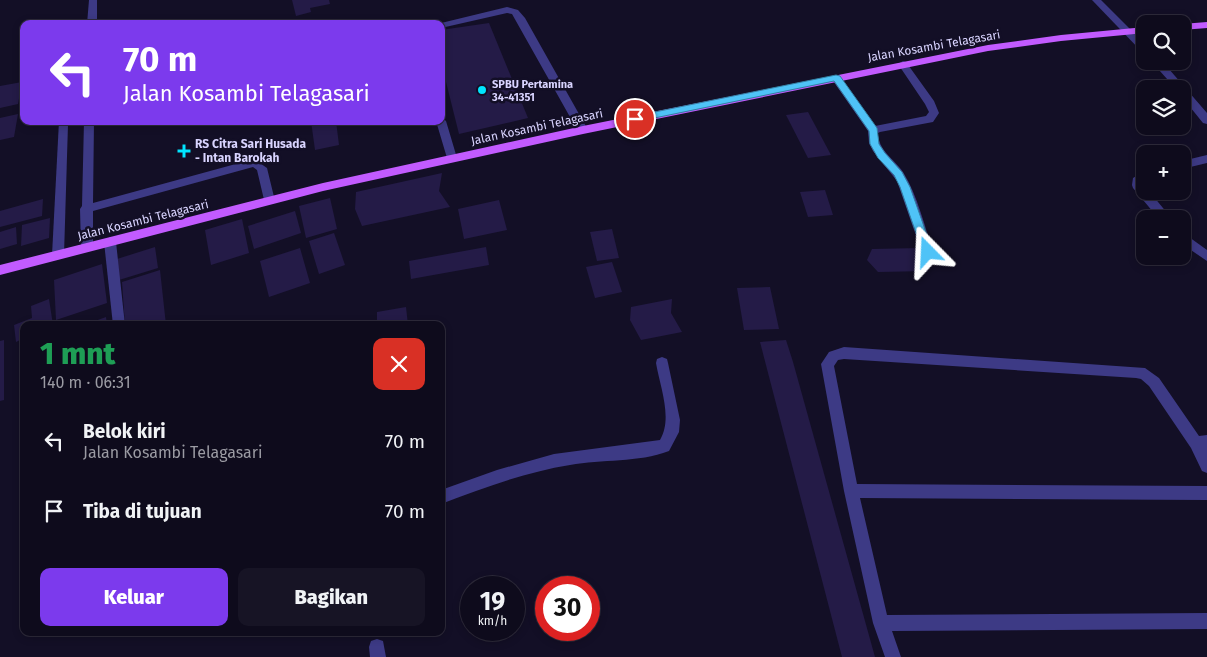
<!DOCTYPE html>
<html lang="id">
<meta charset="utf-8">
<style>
:root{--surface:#0e0b1c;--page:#171425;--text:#f1f3f6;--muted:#9b9ba3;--line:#2e2b3b;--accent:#7c3aed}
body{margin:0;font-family:"Fira Sans",sans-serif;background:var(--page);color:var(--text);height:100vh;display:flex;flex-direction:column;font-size:19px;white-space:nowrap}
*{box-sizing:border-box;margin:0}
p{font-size:16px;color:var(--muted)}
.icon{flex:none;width:28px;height:28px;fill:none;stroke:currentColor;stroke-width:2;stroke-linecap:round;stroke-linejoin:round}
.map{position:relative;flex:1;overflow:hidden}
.details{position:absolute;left:20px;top:321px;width:425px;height:315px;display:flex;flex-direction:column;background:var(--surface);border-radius:10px;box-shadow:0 2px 8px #0003,0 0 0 1px var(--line)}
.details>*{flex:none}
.banner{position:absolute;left:20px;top:20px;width:425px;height:105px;border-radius:10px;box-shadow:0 2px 8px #0003,0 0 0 1px var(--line);background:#7c3aed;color:#fff;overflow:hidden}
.fabs{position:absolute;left:1136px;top:15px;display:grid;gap:10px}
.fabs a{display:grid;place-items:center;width:55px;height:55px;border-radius:10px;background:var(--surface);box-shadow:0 2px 8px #0003,0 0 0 1px var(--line);font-size:25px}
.speed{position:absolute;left:460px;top:576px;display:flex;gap:10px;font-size:25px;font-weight:700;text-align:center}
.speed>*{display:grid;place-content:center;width:65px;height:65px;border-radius:50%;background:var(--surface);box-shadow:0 2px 8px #0003,0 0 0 1px var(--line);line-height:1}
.speed small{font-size:12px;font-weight:400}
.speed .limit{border:8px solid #d22;background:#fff;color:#111}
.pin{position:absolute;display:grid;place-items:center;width:42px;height:42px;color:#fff;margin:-21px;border:2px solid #fff;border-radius:50%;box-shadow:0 1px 5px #0007}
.me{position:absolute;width:55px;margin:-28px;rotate:339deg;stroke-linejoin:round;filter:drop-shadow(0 0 4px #0008)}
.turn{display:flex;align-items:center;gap:18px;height:105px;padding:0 20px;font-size:22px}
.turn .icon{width:65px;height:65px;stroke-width:2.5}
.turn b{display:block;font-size:35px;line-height:42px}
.round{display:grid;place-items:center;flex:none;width:52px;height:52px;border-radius:10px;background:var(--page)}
.overview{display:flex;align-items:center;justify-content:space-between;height:85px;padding:0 20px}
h1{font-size:30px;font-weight:800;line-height:38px;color:#1e9e55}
.primary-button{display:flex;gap:10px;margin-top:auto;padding:10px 20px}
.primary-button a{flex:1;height:58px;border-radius:10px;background:var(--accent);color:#fff;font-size:20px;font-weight:800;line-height:58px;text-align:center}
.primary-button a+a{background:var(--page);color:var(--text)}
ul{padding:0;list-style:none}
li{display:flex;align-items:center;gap:15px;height:70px;padding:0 20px}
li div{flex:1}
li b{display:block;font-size:19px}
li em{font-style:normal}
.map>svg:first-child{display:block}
.building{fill:#241b47}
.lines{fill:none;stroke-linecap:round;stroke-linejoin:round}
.minor{fill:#3d3a85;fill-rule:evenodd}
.major{fill:#c25bff;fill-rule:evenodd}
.route{fill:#4fc3f7;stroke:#337fa1}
.poi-dot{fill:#00e5ff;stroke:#130f26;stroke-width:2}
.labels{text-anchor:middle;stroke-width:5;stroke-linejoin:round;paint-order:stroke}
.far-poi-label{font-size:11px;font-weight:bold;fill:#d9d4ff;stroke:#130f26;text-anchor:start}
.street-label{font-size:12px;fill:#d9d4ff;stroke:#130f26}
.poi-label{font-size:12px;font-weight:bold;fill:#d9d4ff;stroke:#130f26;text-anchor:start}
</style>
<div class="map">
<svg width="1207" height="657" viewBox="0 0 1207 657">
<rect width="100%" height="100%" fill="#130f26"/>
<g class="building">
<polygon points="292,0 329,0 330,4 310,8 311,12 296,16"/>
<polygon points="489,23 528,118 459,134 441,62 441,30"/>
<polygon points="22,82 18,104 0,108 0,86"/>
<polygon points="808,112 831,155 808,158 786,115"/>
<polygon points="18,114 14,137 0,140 0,118"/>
<polygon points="311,121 336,121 339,145 315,150"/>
<polygon points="442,173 439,191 450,207 362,226 355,209 356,192"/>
<polygon points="825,190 833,215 808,217 800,192"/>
<polygon points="330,198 337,229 306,238 299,206"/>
<polygon points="43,199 42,216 0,227 0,211"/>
<polygon points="499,200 507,230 464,239 458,209"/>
<polygon points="295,211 301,233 254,249 248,226"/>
<polygon points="50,218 49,238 21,246 22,225"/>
<polygon points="242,219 249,253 211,265 205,230"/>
<polygon points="16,227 17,244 0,249 0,232"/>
<polygon points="612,229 619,258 597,261 590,232"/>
<polygon points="334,233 345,265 319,274 309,241"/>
<polygon points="155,247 158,268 119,280 117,259"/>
<polygon points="486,247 489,265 411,279 409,261"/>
<polygon points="300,248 310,283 269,297 260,261"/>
<polygon points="921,248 919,258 928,271 878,272 867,260 872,249"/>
<polygon points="612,262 622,292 595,298 586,267"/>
<polygon points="102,264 107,303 56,320 54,280"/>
<polygon points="160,270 166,325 125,325 122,282"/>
<polygon points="770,287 779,329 744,330 737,288"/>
<polygon points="49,299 53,325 24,325 24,338 16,342 14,325 32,318 31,306"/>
<polygon points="672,299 671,313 682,332 641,340 630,320 631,307"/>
<polygon points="406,307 408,325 377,325 377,312"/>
<polygon points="106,317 107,325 84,325"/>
<polygon points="4,340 4,400 0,401 0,341"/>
<polygon points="786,340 793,362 875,657 842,657 760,342"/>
</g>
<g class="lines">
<g class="minor">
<polygon points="89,0 97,0 97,24 87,24"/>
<polygon points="1092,0 1101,0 1145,44 1145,53 1142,52"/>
<polygon points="507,7 518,10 525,18 588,130 587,133 579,133 512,14 507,13 441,28 441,24 437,24"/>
<path d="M903,61L906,62L934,101L939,113L933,122L880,132L878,133C878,150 894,159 903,172C918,196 924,226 934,253L932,256H924L922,253L897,181L873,151L869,143L868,131L831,78L836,75L839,76L875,126L926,116L929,112L925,104L898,64Z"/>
<polygon points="1151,61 1162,61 1207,113 1207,124 1203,123 1182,97 1182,89 1176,89"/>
<polygon points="441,117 446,121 457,158 452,162 447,158 436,121 441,121"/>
<polygon points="59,121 67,121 68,124 64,255 62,258 54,258 52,255"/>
<polygon points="84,121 94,121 93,203 254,159 267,168 275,201 273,204 265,204 257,170 253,167 93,211 93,248 91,251 83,251 81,248 80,209 82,206"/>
<polygon points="1207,155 1207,163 1182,169 1182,161"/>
<polygon points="1145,171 1145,181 1142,183 1145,191 1149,191 1172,219 1159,219 1133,188 1132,185 1133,178"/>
<polygon points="1182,232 1207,250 1207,261 1182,244"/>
<polygon points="110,237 116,242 125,325 113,325 104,242"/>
<polygon points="844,347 1145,368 1159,378 1199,436 1207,435 1207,473 1202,471 1191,448 1149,386 1141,379 1136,378 844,359 838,360 834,366 857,484 1207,486 1207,500 860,498 887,615 1207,613 1207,629 892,631 901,657 885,657 873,623 844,491 821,364 829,352"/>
<path d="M662,357L667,359L668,363L680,420L679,432L669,451C638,463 602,459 570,465C526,472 483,488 441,504V490L497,470L554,454L660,440C673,418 660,387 656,363L657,359Z"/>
<polygon points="377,639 383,641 386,657 370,657 369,647 371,641"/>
</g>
<g class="major">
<polygon points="1207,22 1207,28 1182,30 1182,24"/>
<polygon points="1145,27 1145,33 1061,41 988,51 583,134 323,191 0,275 0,265 323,183 583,126 988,45 1061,35"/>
</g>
</g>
<polygon class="route" points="836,75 840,76 877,128 879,144 885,153 902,172 910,187 933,252 931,256 924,256 900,187 894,175 878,158 870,144 869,131 834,81 635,122 630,119 635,116"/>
<g class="poi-dot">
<circle cx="482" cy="90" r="5"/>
<path d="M181.5 143.5h5v5h5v5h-5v5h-5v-5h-5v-5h5z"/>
</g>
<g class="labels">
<g class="far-poi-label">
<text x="492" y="88">SPBU Pertamina<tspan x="492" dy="13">34-41351</tspan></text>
</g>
<g class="street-label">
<text transform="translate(934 46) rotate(-10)" y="4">Jalan Kosambi Telagasari</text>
<text transform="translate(537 127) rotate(-12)" y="4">Jalan Kosambi Telagasari</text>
<text transform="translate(143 220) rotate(-14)" y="4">Jalan Kosambi Telagasari</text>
</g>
<g class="poi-label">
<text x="195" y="148">RS Citra Sari Husada<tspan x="195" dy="14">- Intan Barokah</tspan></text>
</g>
</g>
</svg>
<div class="fabs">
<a><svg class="icon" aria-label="search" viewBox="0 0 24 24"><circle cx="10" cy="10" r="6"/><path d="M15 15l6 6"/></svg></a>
<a><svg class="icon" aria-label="layers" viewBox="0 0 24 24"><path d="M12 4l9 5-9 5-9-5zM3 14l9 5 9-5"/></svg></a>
<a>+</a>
<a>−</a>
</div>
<div class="speed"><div>19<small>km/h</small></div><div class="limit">30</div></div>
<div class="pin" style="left:635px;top:119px;background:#d93025"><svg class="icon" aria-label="arrive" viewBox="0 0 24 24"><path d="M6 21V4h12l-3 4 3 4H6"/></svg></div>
<svg class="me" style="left:928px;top:252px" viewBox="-20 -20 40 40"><path d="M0-17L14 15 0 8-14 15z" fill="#4fc3f7" stroke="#fff" stroke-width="4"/></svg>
<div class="banner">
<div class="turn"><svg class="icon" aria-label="left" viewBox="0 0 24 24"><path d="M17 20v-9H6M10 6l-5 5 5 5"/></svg><div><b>70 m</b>Jalan Kosambi Telagasari</div></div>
</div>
<section class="details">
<div class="overview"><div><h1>1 mnt</h1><p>140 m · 06:31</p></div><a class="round" style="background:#d93025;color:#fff"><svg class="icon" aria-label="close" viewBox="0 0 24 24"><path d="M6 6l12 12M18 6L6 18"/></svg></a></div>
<ul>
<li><svg class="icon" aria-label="left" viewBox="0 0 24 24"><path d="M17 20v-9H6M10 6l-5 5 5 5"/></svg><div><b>Belok kiri</b><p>Jalan Kosambi Telagasari</p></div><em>70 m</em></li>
<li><svg class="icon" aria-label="arrive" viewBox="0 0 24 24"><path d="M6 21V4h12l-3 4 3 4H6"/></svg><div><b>Tiba di tujuan</b></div><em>70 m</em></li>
</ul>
<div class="primary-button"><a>Keluar</a><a>Bagikan</a></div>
</section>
</div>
